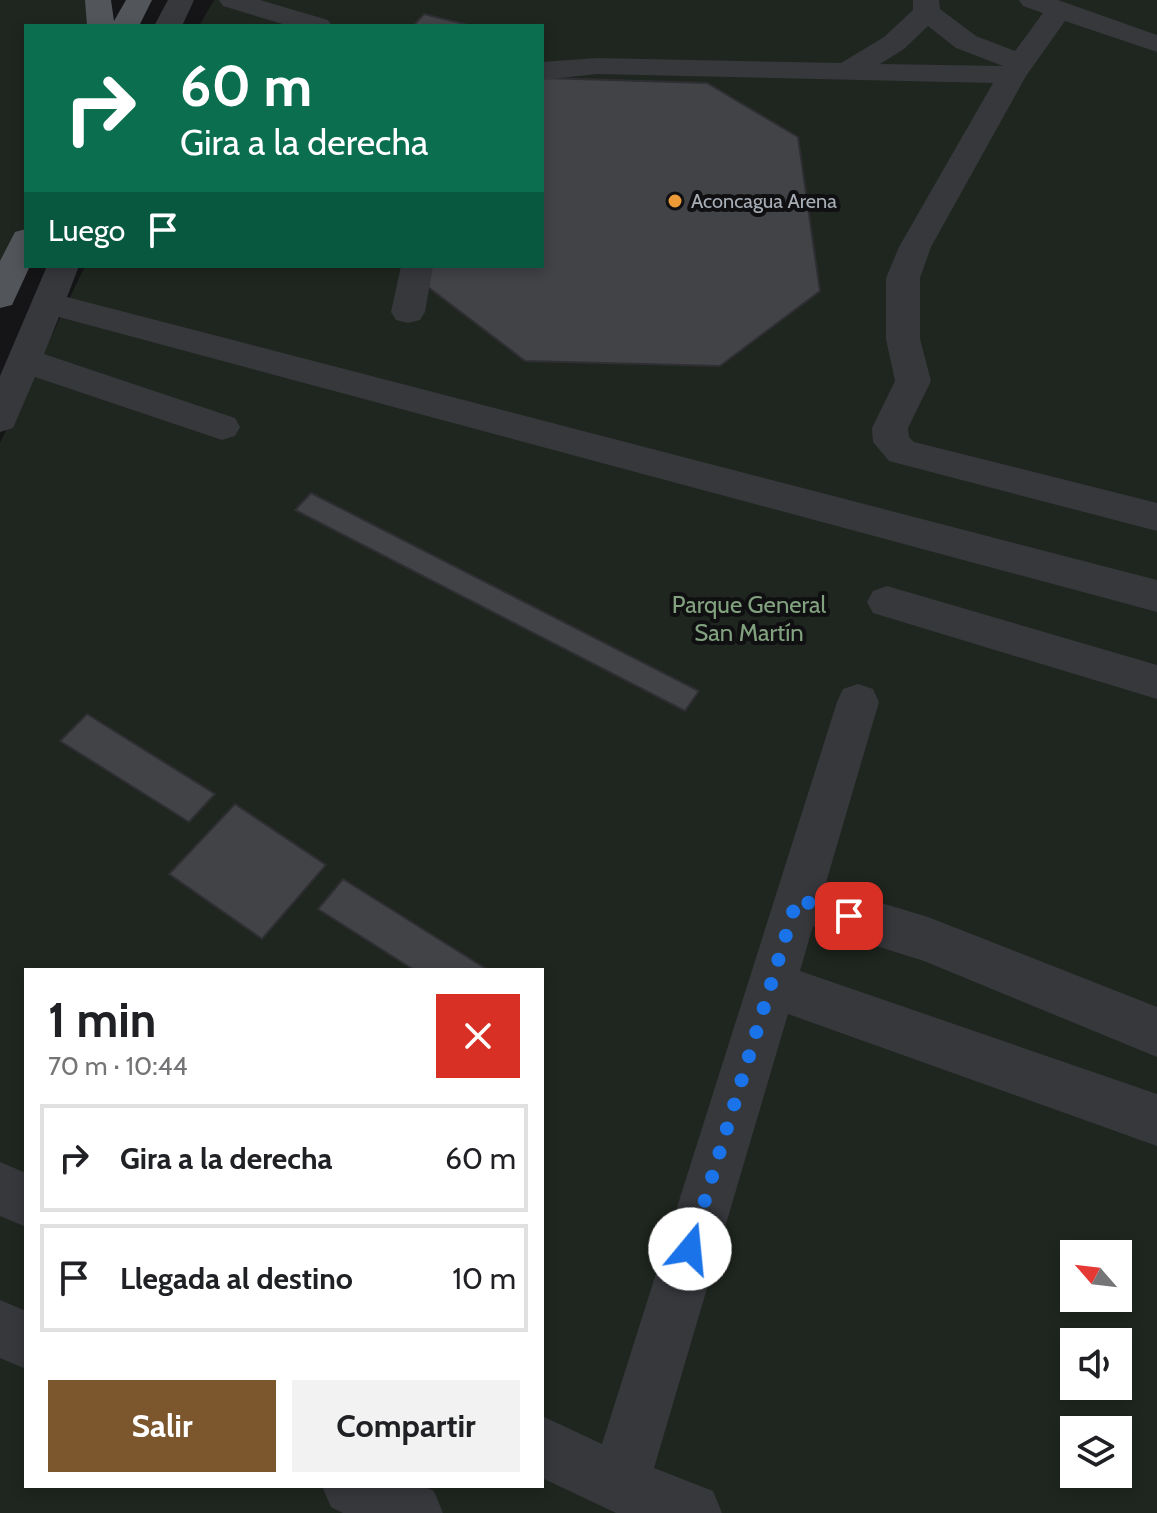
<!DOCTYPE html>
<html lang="es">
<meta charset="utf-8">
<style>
:root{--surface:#fff;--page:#f2f2f2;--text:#202124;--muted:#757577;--line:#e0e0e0;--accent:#7c572d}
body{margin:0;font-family:Cabin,sans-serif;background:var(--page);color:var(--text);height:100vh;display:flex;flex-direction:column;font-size:30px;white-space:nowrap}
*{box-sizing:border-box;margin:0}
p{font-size:26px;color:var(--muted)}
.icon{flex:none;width:44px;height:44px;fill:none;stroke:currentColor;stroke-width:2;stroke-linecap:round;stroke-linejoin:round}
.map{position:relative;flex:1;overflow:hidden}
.sheet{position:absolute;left:24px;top:968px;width:520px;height:520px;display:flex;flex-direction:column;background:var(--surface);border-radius:0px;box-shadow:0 4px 12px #0003}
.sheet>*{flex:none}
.guide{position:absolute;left:24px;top:24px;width:520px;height:244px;border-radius:0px;box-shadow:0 4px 12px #0003;background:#0b6e4f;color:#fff;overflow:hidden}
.needle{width:52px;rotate:298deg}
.buttons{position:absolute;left:1060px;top:1240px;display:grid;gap:16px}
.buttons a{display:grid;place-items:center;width:72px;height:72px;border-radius:0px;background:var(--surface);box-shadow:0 4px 12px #0003;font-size:40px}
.pin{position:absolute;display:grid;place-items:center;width:68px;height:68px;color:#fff;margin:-34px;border-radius:16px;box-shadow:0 4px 12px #0006}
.me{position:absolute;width:88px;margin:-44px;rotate:17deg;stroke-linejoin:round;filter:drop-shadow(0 0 6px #0008)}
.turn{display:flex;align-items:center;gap:28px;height:168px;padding:0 24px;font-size:36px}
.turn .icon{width:104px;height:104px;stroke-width:2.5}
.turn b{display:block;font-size:56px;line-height:68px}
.then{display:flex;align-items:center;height:76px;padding:0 24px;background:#0003;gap:16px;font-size:30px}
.round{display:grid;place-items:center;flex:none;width:84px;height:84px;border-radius:0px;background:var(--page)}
.head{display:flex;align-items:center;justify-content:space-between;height:136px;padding:0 24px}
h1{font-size:48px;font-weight:700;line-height:60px}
.button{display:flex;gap:16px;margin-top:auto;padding:16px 24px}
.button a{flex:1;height:92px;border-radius:0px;background:var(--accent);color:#fff;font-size:32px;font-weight:700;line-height:92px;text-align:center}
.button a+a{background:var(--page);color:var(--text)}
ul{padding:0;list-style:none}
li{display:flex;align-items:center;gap:24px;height:108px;margin:0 16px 12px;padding:0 8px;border:4px solid var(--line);border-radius:0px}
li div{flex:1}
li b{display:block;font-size:30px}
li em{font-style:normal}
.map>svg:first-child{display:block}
.green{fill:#1f261f;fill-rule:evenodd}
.building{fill:#414347;stroke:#2f2f33;stroke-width:2}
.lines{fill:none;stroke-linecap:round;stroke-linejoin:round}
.minor{fill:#36383c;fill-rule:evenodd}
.major{fill:#52555a;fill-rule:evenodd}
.route{stroke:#1a73e8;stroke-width:14;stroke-dasharray:0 25.2}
.poi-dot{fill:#ec9938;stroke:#101012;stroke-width:3}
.labels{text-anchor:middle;stroke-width:8;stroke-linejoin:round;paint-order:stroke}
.far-poi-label{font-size:20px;fill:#a7aeb6;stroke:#101012;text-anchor:start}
.park-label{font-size:24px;fill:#81a17f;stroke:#101012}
</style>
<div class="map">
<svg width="1157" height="1513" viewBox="0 0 1157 1513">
<rect width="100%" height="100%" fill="#151517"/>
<g class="green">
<polygon points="0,0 98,0 101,26 26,26 26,239 0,297"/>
<path d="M214,0H1157V1513H0V443L85,266H542V26H199ZM26,970H542V1486H26ZM1074,1254H1118V1298H1074ZM1074,1342H1118V1386H1074ZM1074,1430H1118V1474H1074Z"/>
</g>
<g class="building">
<polygon points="424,14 472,26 413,26"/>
<polygon points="545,78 707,83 798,137 820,291 720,366 525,361 424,284 427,266 542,266 542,80"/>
<polygon points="311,493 699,691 685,711 295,510"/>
<polygon points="87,714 215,794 189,822 60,741"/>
<polygon points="235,804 326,865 262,939 169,874"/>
<polygon points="343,879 488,970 414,970 318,909"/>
</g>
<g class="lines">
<g class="minor">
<polygon points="168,0 194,0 182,26 154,26"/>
<polygon points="219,0 260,0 328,20 332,26 289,26 223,6"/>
<path d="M913,0H939L940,9L976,36L1015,51L1043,13L1023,6L1019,0H1058L1157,35V52L1065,21L1026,76L931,247L920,278V339L931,381L908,428L909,437L914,442L1157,503V531L889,461L873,442L872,428L895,381L886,339V278L899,247L993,83L597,74L542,80V62L597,58L841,63L884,37L913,10ZM928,26L956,48L1003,66L880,64L904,49Z"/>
<polygon points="47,266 79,266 67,297 1157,580 1157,612 59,317 44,354 235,418 240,427 235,436 222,440 35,377 13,428 0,432 0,376"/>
<polygon points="401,266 433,266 425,312 420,320 408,323 396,320 391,312"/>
<polygon points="887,586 1157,665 1157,699 873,613 867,602 873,591"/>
<polygon points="858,684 873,689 879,702 825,886 928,917 1157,1007 1157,1057 924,961 813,926 800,971 1157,1094 1157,1146 788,1014 654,1468 713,1491 722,1513 616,1513 542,1478 542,1416 602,1444 837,702 843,689"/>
<polygon points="0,1162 26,1173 26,1227 0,1216"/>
<polygon points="0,1300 26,1311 26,1369 0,1358"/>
<polygon points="322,1486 422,1486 434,1491 443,1513 343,1513 331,1507"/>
</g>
<g class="major">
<polygon points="85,0 111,0 114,21 126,0 152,0 139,26 87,26"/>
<polygon points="26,229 26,266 30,266 12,305 0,308 0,261 15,232"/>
</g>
</g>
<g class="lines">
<polyline class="route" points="690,1249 797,899 849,916"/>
</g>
<circle class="poi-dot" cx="675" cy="201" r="8"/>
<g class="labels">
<g class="far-poi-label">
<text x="691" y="208">Aconcagua Arena</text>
</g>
<g class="park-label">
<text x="749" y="613">Parque General<tspan x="749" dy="28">San Martín</tspan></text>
</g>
</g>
</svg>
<div class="buttons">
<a><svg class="needle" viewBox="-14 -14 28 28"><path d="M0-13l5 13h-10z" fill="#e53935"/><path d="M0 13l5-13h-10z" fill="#757577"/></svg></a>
<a><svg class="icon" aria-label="sound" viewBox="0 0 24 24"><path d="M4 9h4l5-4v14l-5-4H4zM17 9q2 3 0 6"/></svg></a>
<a><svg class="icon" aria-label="layers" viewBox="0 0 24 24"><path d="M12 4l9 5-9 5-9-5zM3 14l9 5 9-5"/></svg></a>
</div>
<div class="pin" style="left:849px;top:916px;background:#d93025"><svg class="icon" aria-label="arrive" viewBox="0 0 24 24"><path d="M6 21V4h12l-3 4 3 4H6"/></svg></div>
<svg class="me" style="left:690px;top:1249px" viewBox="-20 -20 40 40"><circle r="19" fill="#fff"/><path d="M0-13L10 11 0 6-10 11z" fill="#1a73e8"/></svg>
<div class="guide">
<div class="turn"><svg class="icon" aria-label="right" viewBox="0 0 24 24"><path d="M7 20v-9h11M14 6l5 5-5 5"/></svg><div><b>60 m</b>Gira a la derecha</div></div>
<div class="then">Luego<svg class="icon" aria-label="arrive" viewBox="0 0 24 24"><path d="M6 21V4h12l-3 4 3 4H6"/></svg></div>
</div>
<section class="sheet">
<div class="head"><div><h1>1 min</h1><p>70 m · 10:44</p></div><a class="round" style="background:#d93025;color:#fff"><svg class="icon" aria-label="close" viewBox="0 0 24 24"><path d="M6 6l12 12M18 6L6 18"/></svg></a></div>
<ul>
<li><svg class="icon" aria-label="right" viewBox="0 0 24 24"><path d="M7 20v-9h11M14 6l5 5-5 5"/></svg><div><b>Gira a la derecha</b></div><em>60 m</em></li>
<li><svg class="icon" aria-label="arrive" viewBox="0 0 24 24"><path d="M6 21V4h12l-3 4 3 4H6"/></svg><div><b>Llegada al destino</b></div><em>10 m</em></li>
</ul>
<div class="button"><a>Salir</a><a>Compartir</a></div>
</section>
</div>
